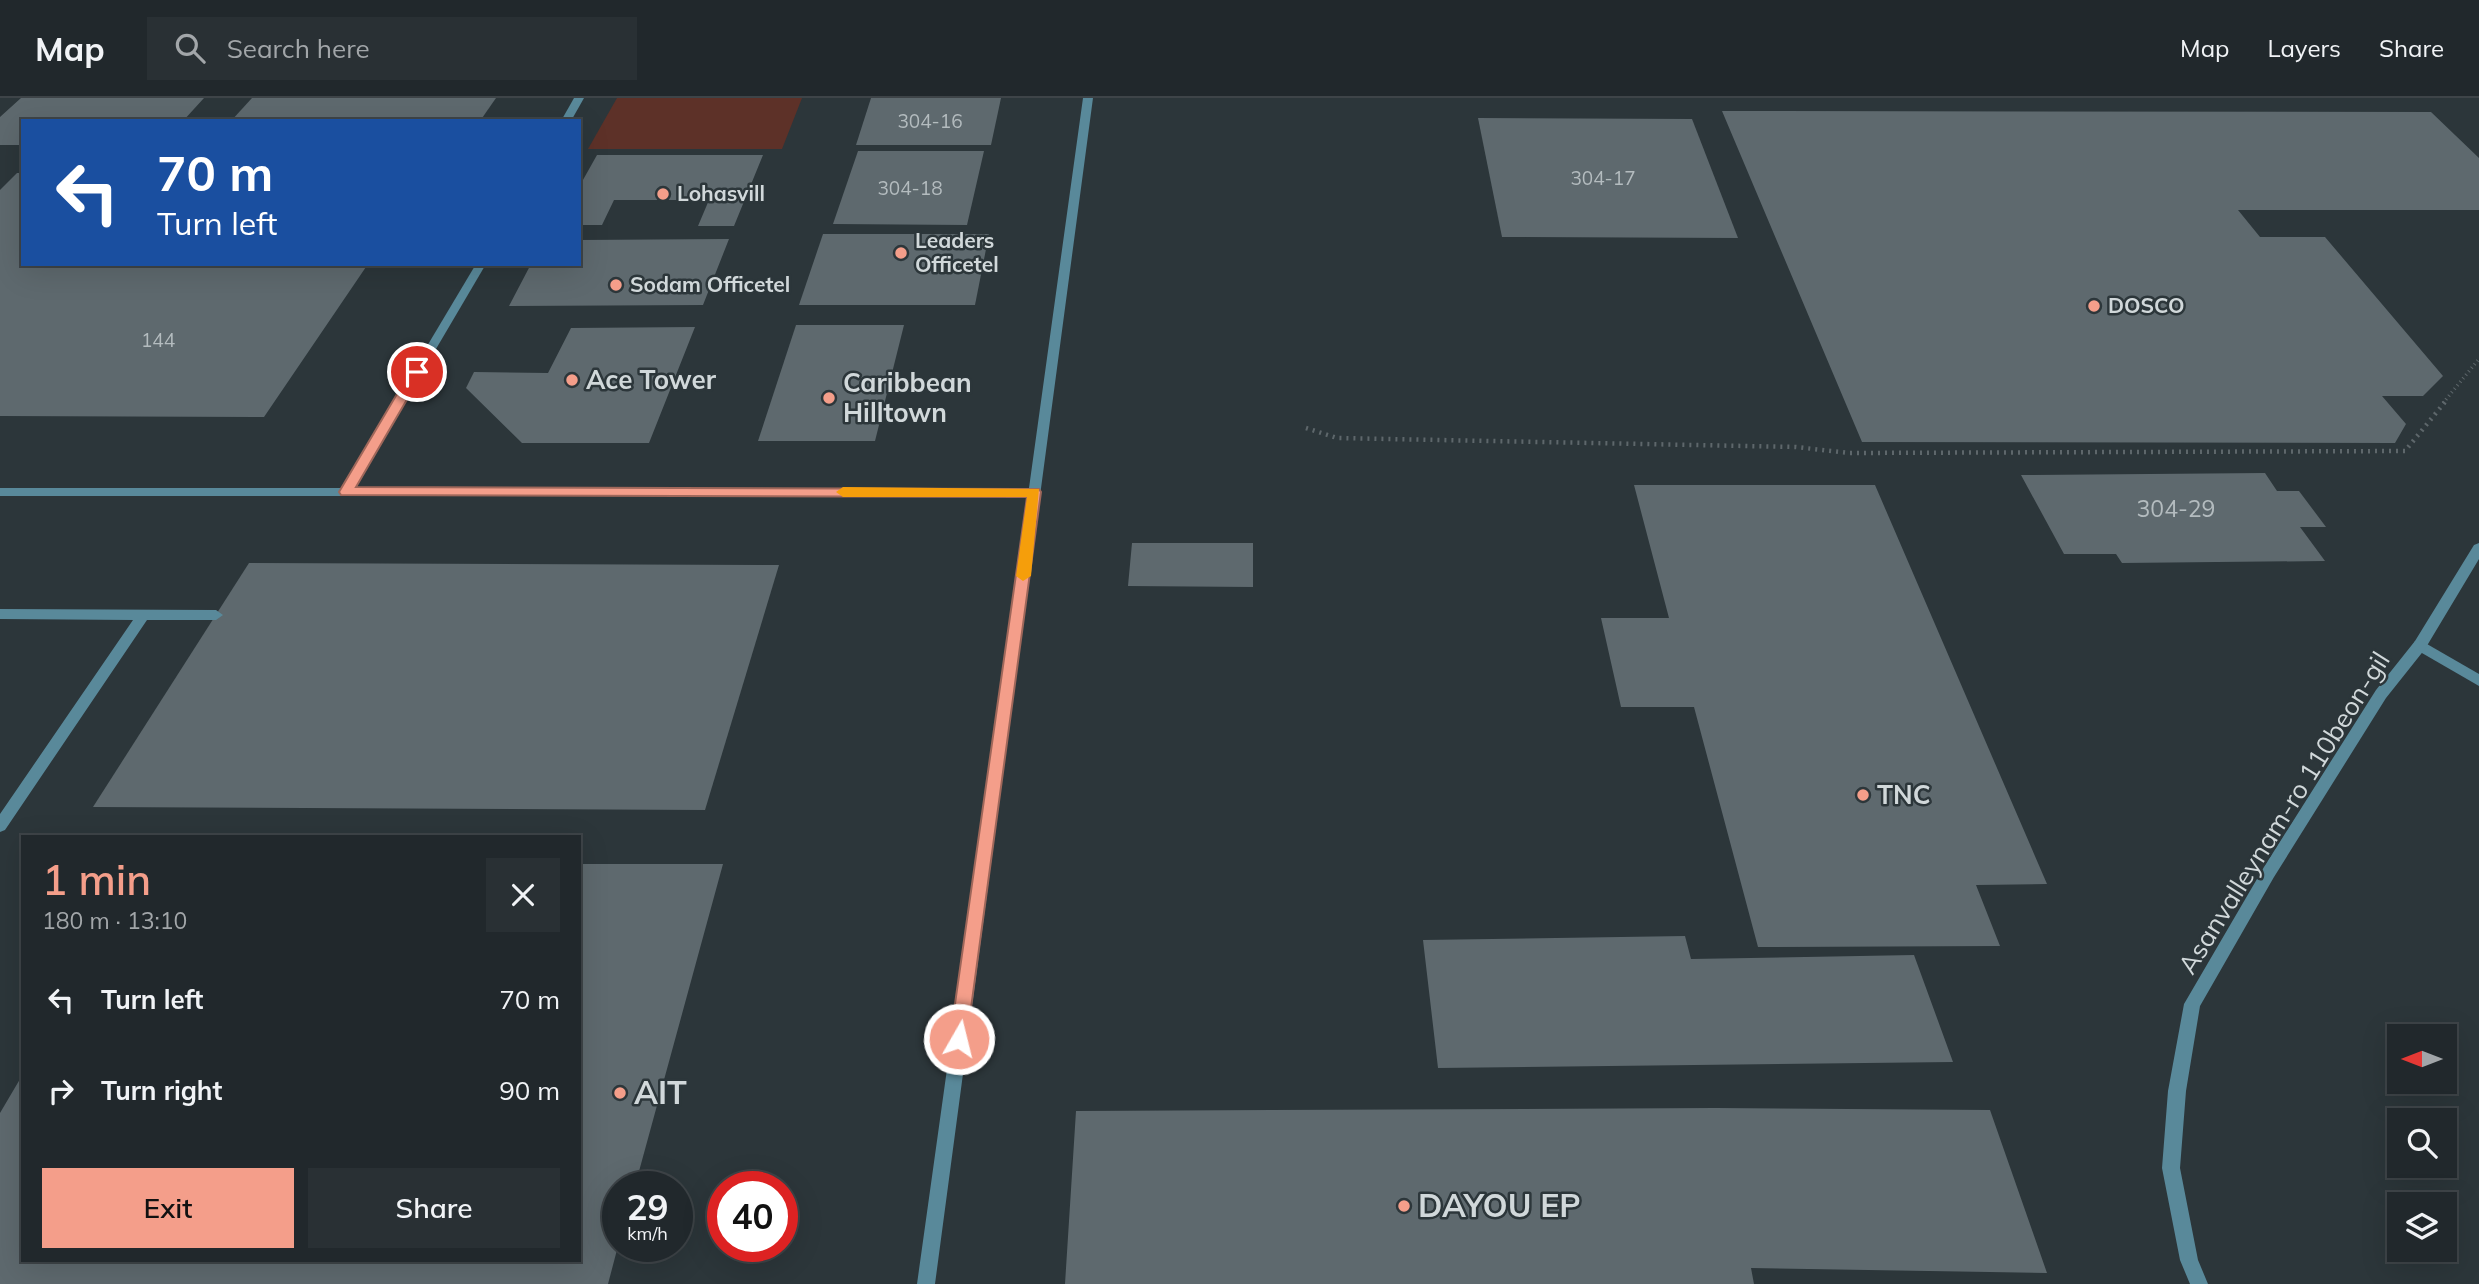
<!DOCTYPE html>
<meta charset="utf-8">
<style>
:root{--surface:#21282c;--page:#293034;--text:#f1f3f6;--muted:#a2a6a9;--line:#3e4448;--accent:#f49e8a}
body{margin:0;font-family:Mulish,sans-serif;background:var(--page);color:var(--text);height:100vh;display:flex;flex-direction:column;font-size:26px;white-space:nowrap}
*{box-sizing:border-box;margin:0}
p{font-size:23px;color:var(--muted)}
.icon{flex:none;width:38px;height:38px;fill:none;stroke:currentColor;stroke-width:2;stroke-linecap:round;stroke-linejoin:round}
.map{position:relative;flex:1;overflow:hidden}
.drawer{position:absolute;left:21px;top:737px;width:560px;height:427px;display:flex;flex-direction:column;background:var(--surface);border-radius:0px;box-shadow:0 7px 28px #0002,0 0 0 2px var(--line)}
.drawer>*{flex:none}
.guide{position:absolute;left:21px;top:21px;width:560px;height:147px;border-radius:0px;box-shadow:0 7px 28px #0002,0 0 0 2px var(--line);background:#1a4fa0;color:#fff;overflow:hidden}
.needle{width:46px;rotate:270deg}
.tools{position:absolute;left:2387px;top:926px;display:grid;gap:14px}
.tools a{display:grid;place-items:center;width:70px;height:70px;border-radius:0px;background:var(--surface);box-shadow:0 7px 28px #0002,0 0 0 2px var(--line);font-size:35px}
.speed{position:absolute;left:602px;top:1073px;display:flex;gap:14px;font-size:35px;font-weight:700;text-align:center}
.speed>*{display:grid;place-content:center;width:91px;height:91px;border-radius:50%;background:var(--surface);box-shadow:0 7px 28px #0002,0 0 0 2px var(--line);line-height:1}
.speed small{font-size:18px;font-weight:400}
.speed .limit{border:10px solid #d22;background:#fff;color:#111}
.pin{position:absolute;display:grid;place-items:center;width:60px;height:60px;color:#fff;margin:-30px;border:4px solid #fff;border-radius:50%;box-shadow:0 2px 7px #0007}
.me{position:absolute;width:77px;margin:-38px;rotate:8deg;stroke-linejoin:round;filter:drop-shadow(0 0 5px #0008)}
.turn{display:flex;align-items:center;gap:24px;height:147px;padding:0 21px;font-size:32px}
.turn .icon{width:91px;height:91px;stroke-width:2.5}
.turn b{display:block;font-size:49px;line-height:60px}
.round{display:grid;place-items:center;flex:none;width:74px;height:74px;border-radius:0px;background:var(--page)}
.summary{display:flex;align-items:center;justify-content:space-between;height:119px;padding:0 21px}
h1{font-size:42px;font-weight:600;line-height:52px;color:var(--accent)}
.primary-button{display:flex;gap:14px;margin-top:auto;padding:14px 21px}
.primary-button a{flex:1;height:80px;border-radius:0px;background:var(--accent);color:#111;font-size:28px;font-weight:600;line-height:80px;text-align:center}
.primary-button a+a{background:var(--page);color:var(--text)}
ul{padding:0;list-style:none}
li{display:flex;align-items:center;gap:21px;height:91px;padding:0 21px}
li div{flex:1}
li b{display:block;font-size:26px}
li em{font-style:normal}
header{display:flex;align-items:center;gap:42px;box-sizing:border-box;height:98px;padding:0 35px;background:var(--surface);border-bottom:2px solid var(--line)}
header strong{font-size:33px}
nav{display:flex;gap:38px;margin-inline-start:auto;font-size:24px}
.search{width:490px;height:63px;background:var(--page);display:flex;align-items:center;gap:18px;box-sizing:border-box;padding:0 24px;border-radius:0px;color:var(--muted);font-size:26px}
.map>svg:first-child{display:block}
.green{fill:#5d3128}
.building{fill:#5e696e}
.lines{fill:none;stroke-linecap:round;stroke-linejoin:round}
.path-far1{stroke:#5e676b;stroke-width:3.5;stroke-dasharray:1 3.5;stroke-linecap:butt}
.path{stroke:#5e676b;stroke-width:4.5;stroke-dasharray:2 5;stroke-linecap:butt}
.service{fill:#59899a;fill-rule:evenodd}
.minor{fill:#59899a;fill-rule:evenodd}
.tertiary{fill:#59899a;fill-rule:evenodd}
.route{fill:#f49e8a;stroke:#9f675a;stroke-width:2}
.slow{fill:#f59e0b}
.poi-dot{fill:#f49e8a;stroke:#2c363a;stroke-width:2.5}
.labels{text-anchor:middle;stroke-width:5;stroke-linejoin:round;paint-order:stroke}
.far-number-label{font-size:19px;fill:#b4bcbf}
.far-poi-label{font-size:21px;font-weight:bold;fill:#d1d8da;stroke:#2c363a;text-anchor:start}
.number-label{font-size:23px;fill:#b4bcbf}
.poi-label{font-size:26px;font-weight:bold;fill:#d1d8da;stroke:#2c363a;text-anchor:start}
.street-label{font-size:26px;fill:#d1d8da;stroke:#2c363a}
.near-poi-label{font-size:32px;font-weight:bold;fill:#d1d8da;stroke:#2c363a;text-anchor:start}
</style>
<header>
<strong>Map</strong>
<div class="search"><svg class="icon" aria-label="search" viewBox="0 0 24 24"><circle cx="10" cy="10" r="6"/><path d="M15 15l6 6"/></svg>Search here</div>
<nav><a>Map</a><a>Layers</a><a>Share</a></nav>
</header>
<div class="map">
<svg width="2479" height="1186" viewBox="0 0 2479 1186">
<rect width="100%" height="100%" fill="#2c363a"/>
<polygon class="green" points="617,0 802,0 782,51 588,51"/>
<g class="building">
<polygon points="21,0 204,0 183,23 23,23 23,47 0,47 0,19"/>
<polygon points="252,0 496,0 480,23 231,23"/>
<polygon points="871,0 1001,0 991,47 856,47"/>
<polygon points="1722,13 2431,14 2479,60 2479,112 2238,112 2260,139 2325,139 2443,278 2423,298 2382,298 2406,326 2395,345 1862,344"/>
<polygon points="1478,20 1692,21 1738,140 1502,139"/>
<polygon points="858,53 984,53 967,127 833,126"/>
<polygon points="597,57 763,57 734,128 698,128 709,102 614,102 602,127 579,127 579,89"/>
<polygon points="17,75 23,75 23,166 368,166 264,319 0,318 0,92"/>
<polygon points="823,136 989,136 975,207 799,207"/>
<polygon points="729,141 703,207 509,208 531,166 579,166 579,142"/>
<polygon points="796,227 904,227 875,343 758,343"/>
<polygon points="695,229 649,345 522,345 466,290 474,274 548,275 571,230"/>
<polygon points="2265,375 2277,393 2299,393 2326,429 2300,429 2325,463 2122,465 2116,456 2064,456 2021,377"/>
<polygon points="1634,387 1875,387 2047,786 1976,787 2000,848 1758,849 1694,609 1621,609 1601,520 1669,520"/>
<polygon points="1132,445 1253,445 1253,489 1128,488"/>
<polygon points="249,465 779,467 705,712 93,709"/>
<polygon points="579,766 723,766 635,1088 618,1088 618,1148 608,1186 0,1186 0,1015 23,976 23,1162 579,1162"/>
<polygon points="1685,838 1691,861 1914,857 1953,964 1438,970 1423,842"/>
<polygon points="1715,1010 1990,1012 2047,1175 1751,1170 1754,1186 1065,1186 1076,1013"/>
</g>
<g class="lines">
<polyline class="path-far1" points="2443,305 2479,261"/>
<polyline class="path" points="1306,330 1337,340 1796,349 1849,355 2405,353 2445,304"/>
<polygon class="service" points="0,511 216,512 223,517 216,522 147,522 5,732 0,734 0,716 133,522 0,521"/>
<g class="minor">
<polygon points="574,0 584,0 571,23 561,23"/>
<polygon points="476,166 486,166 350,397 342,397 340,394"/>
<polygon points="2420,542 2479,576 2479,588 2415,551 2413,547 2415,543"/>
</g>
<g class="tertiary">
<polygon points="1083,0 1093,0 935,1186 917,1186 1027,398 0,398 0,390 1029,390"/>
<polygon points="2479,445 2479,461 2425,551 2386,600 2274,779 2200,908 2186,993 2180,1070 2198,1162 2208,1186 2190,1186 2180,1162 2162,1070 2168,993 2184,906 2264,769 2376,592 2415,543 2474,447"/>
</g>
</g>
<polygon class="route" points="417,270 423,274 356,389 1039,391 1041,394 966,947 959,950 952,947 950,941 1027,399 341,397 339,394 410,274"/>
<polygon class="slow" points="843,389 1039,391 1031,478 1023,483 1016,478 1027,399 843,399 836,394"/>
<g class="poi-dot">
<circle cx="663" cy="96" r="7"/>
<circle cx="901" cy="155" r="7"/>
<circle cx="616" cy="187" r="7"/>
<circle cx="2094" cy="208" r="7"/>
<circle cx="572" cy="282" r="7"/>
<circle cx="829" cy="300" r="7"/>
<circle cx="1863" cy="697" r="7"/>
<circle cx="620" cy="995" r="7"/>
<circle cx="1404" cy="1108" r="7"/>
</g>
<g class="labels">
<g class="far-number-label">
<text x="930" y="30">304-16</text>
<text x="1603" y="87">304-17</text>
<text x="910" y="97">304-18</text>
<text x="158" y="249">144</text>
</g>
<g class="far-poi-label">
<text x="677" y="103">Lohasvill</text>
<text x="915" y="150">Leaders<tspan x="915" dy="24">Officetel</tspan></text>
<text x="630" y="194">Sodam Officetel</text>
<text x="2108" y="215">DOSCO</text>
</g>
<g class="number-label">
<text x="2176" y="419">304-29</text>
</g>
<g class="poi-label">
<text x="586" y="291">Ace Tower</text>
<text x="843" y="294">Caribbean<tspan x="843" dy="30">Hilltown</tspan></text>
<text x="1877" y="706">TNC</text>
</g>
<g class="street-label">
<text transform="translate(2284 715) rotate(-58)" y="9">Asanvalleynam-ro 110beon-gil</text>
</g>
<g class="near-poi-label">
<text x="634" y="1006">AIT</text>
<text x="1418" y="1119">DAYOU EP</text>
</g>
</g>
</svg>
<div class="tools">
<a><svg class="needle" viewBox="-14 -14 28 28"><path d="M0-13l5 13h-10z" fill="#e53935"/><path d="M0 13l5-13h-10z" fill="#a2a6a9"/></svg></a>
<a><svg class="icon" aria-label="search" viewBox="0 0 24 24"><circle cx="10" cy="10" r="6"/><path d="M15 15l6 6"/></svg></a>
<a><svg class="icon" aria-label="layers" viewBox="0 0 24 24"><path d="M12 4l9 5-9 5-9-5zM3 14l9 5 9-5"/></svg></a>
</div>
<div class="speed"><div>29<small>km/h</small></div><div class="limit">40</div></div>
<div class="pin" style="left:417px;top:274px;background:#d93025"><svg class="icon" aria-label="arrive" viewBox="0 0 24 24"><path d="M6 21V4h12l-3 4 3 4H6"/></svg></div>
<svg class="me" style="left:959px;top:941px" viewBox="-20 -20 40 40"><circle r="17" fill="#f49e8a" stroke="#fff" stroke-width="3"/><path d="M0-11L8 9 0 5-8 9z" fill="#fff"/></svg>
<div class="guide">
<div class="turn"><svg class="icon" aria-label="left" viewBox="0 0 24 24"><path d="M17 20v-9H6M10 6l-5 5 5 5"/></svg><div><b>70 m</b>Turn left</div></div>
</div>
<section class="drawer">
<div class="summary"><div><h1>1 min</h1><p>180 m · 13:10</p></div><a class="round"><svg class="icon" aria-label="close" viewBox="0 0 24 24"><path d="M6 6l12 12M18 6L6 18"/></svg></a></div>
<ul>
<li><svg class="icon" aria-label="left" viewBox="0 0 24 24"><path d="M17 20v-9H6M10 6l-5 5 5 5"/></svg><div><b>Turn left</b></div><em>70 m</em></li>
<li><svg class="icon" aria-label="right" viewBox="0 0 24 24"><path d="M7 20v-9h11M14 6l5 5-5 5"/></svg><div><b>Turn right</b></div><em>90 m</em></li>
</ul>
<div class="primary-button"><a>Exit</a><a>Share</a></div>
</section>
</div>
